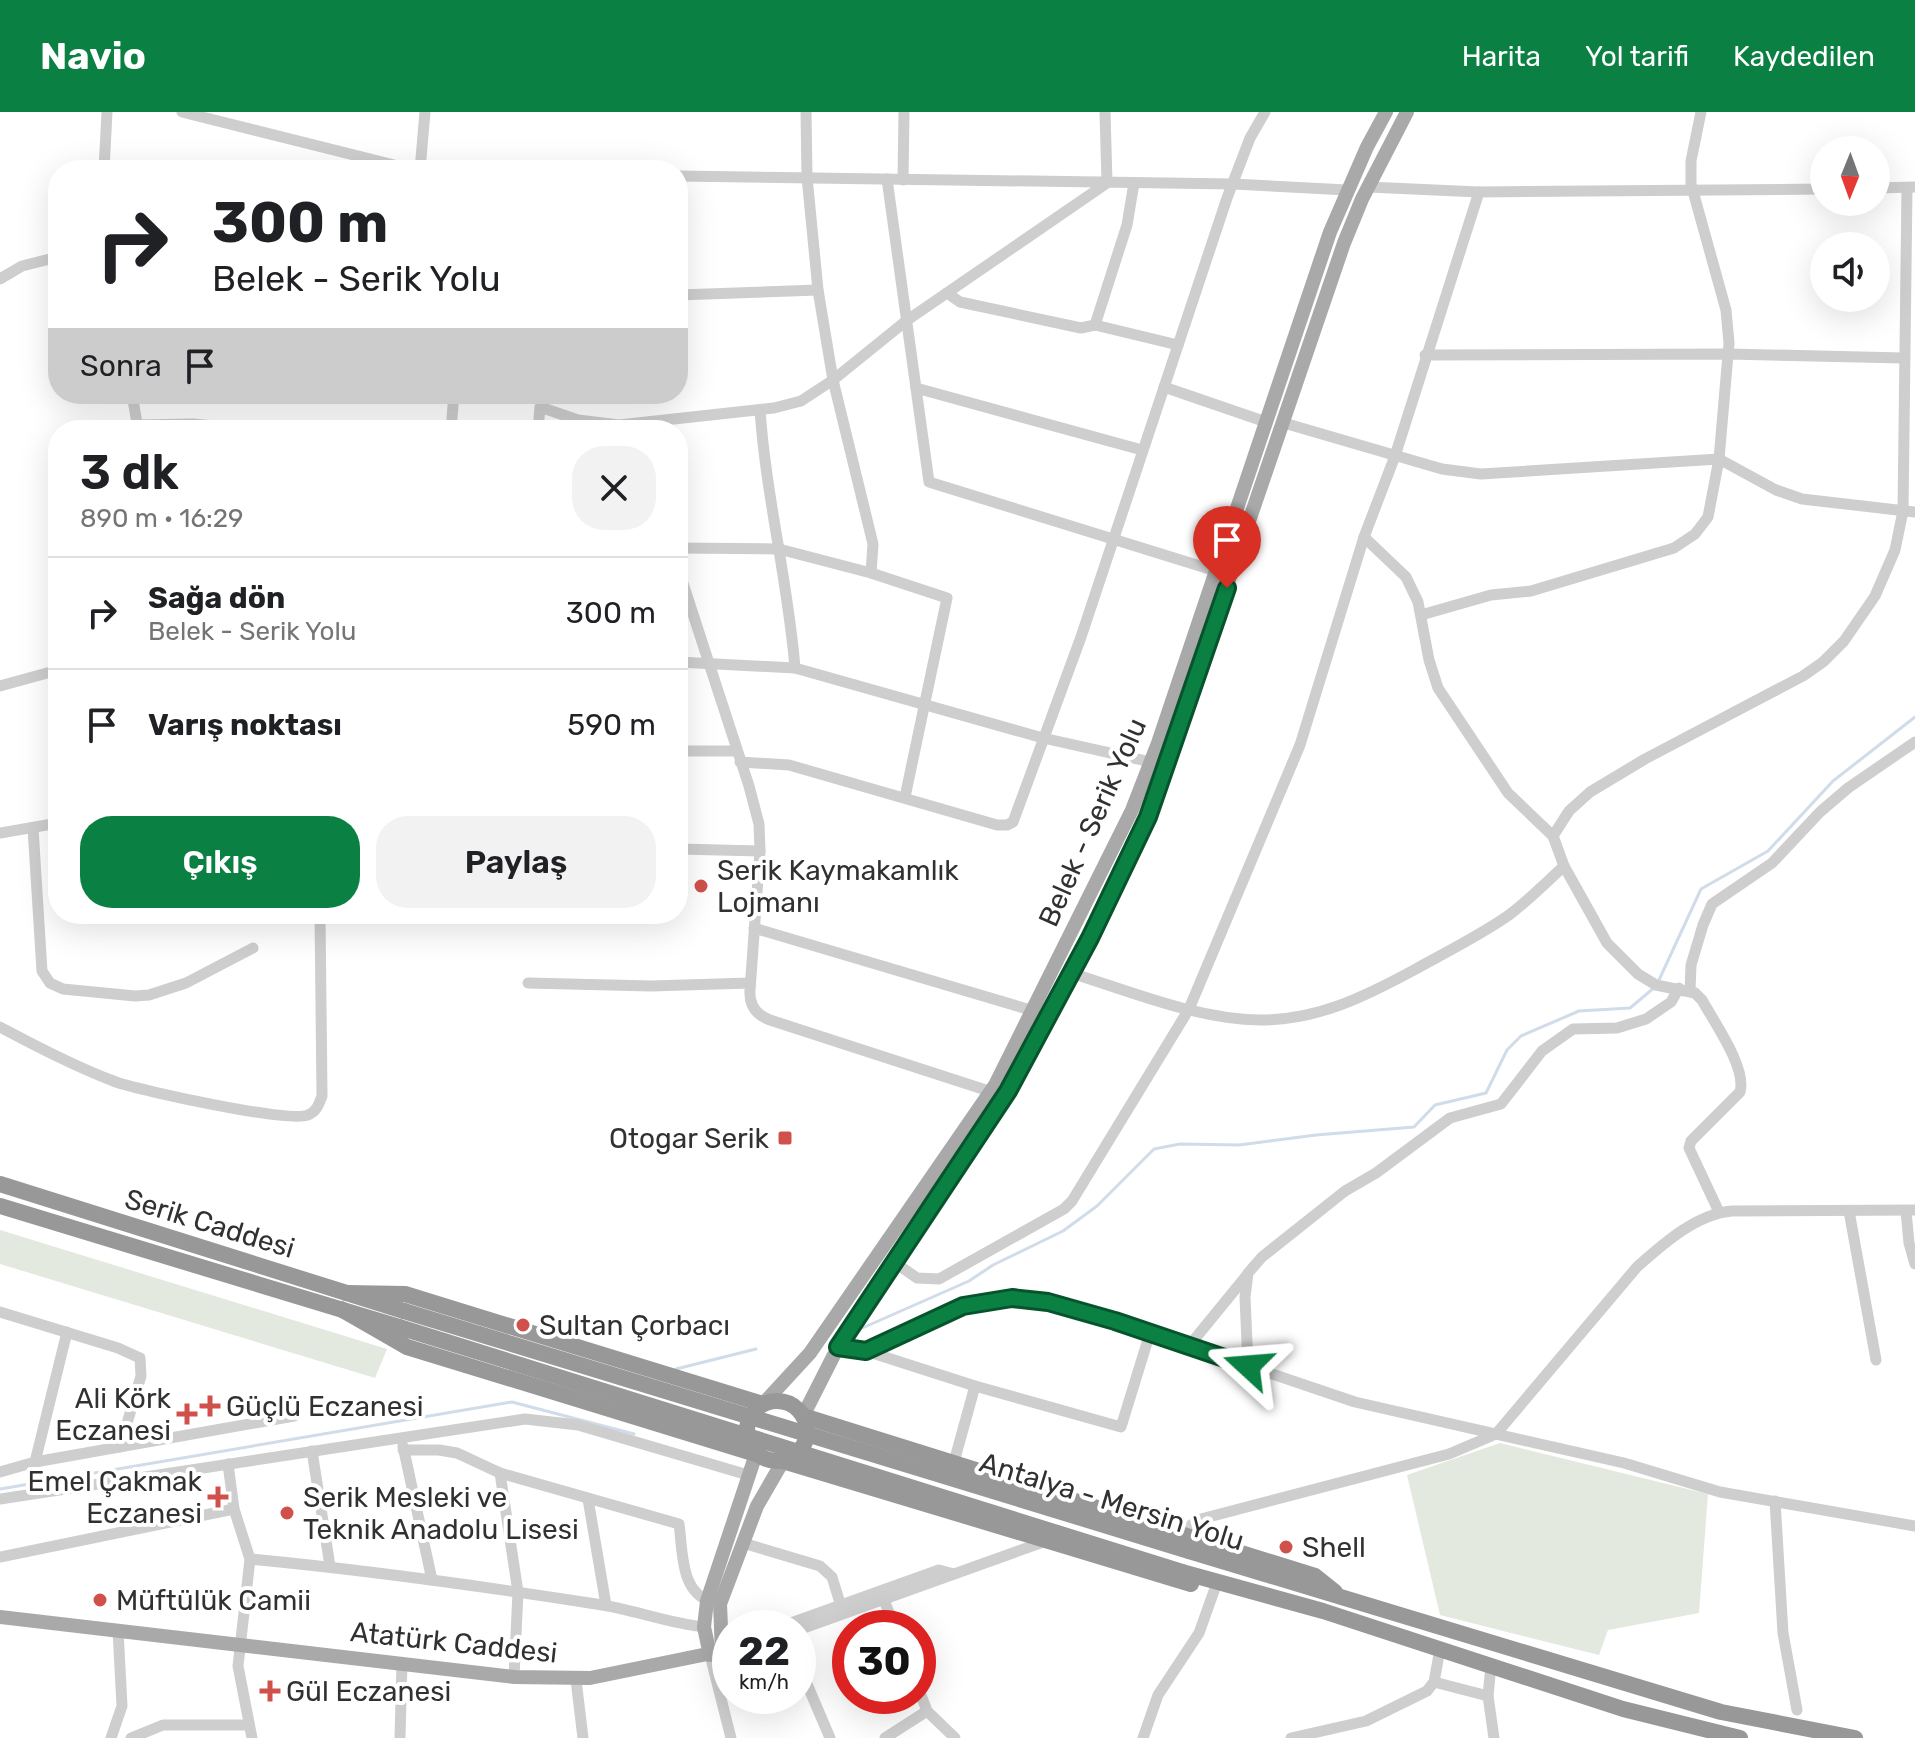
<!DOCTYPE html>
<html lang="tr">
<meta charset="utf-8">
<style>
:root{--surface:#fff;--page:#f2f2f2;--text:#202124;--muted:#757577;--line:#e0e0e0;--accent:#0b8043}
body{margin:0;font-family:Rubik,sans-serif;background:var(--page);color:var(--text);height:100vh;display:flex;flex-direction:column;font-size:30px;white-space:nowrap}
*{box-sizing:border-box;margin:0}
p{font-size:26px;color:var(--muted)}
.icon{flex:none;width:44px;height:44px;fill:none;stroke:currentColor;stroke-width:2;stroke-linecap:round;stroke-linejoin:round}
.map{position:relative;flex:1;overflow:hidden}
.panel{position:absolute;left:48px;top:308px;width:640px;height:504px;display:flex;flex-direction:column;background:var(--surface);border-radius:32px;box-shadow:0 8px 32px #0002}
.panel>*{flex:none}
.banner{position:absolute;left:48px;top:48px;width:640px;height:244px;border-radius:32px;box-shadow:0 8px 32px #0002;background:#fff;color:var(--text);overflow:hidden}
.needle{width:52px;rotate:181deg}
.tools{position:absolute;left:1810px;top:24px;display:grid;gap:16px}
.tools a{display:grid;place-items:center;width:80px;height:80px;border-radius:50%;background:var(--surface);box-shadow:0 8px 32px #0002;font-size:40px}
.speed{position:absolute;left:712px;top:1498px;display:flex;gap:16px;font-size:40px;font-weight:700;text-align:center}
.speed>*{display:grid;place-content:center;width:104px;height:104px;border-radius:50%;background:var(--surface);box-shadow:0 8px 32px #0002;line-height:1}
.speed small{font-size:20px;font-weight:400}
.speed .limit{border:12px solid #d22;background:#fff;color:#111}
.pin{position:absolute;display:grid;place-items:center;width:68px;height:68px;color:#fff;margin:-82px -34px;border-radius:50% 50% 50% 0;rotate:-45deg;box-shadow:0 0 8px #0007}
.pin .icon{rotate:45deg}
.me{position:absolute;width:88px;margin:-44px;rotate:289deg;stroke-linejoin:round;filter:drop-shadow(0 0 6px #0008)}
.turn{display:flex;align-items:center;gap:28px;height:168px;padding:0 32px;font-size:36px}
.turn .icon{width:104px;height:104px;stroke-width:2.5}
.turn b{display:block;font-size:56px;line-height:68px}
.then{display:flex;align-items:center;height:76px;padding:0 32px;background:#0003;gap:16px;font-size:30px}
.round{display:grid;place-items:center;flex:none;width:84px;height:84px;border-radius:32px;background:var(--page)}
.overview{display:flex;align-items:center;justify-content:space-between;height:136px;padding:0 32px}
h1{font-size:48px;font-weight:600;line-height:60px}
.action{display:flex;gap:16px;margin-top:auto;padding:16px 32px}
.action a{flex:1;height:92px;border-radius:32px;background:var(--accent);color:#fff;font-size:32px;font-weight:600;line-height:92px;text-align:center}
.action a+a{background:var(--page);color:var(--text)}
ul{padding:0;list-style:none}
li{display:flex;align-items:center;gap:24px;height:112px;padding:0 32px;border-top:2px solid var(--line)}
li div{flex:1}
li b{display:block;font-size:30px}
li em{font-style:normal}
header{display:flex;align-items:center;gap:48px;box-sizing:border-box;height:112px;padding:0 40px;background:var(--accent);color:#fff}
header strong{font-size:38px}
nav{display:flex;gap:44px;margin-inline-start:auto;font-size:28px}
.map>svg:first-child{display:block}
.green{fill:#e3e9de}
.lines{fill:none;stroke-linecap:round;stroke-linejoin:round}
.stream{stroke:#d0dce9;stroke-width:3}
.minor{stroke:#cecece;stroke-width:11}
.major{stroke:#a9a9a9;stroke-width:14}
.highway{stroke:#989898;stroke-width:16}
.highway-bridge{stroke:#989898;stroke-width:16}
.route-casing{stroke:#07532c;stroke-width:20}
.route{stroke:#0b8043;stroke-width:14}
.poi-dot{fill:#d0514b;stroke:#fff;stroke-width:3}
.labels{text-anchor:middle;stroke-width:8;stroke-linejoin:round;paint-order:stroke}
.street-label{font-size:28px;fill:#313131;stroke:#fff}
.poi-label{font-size:28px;fill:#313131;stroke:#fff;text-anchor:start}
</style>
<header>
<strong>Navio</strong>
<nav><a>Harita</a><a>Yol tarifi</a><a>Kaydedilen</a></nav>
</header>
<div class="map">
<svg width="1915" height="1626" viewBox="0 0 1915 1626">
<rect width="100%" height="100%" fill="#fff"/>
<g class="green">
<polygon points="0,1118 387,1237 375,1266 0,1152"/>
<polygon points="1500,1331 1708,1382 1699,1501 1608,1518 1599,1543 1440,1503 1407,1363"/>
</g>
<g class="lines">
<g class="stream">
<polyline points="1659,868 1701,777 1768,739 1833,669 1915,605"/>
<polyline points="860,1217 969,1169 993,1153 1063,1119 1097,1094 1154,1037 1180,1032 1239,1033 1316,1023 1414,1015 1435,993 1486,981 1507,938 1521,924 1579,899 1630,896 1655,875"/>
<polyline points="676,1257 756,1237"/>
<polyline points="0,1377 512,1290 634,1322"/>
</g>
<g class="minor">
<polyline points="182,0 414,58"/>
<polyline points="806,0 807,65 818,178 833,268 873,432 871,461"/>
<polyline points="1105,0 1107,70"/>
<polyline points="104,58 107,0"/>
<polyline points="420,58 425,0"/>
<polyline points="678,64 1233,72 1347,78"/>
<polyline points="887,67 929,370 1216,459"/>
<polyline points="903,68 904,0"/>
<polyline points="1368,75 1479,80 1824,77"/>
<polyline points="1876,76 1914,75"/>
<polyline points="0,167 22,154 58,145"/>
<polyline points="947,181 960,190 1081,216 1095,213 1178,233"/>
<polyline points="678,183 818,178"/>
<polyline points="1095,213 1127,113 1134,71"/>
<polyline points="1425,243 1729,242 1903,246"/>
<polyline points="1164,275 1266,310"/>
<polyline points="916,276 1142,338"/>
<polyline points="132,282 138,317"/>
<path d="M760,298C766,385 788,469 795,556"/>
<polyline points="1284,311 1442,357 1481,362 1719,347 1776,378 1802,387 1915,400"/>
<polyline points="137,313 193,312 259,318"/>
<polyline points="451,318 454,282"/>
<polyline points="538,318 540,295 578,308 619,313 774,296 801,289 833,268 906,209 1107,71"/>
<path d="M1364,425L1406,465L1418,490L1429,548L1438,576L1508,681L1553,724L1564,754L1607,831L1638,862L1656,873L1695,881L1702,888C1714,910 1747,956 1740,980L1691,1029L1689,1036L1719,1100"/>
<polyline points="678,436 779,437 871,461 947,486 905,685"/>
<path d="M678,456L749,674L759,712L760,739L750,878C749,893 756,903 770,908L995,981"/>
<polyline points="1421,503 1491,483 1531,479 1674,436 1695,422 1708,405 1719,347 1729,231 1726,198 1691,72 1691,49 1701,0"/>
<polyline points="678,550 795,556 1043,626 1151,650"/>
<polyline points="0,574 58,558"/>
<polyline points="678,639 736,639"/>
<polyline points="740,650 789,653 997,713 1007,713 1013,710 1081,525 1227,86 1250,26 1265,0"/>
<polyline points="33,716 42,859 50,871 63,877 135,884 149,883 186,871 253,836"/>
<polyline points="0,721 58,711"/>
<polyline points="1553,724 1569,699 1590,680 1645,647 1803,564 1823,550 1844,529 1875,484 1895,438 1903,399 1907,76"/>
<polyline points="678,737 760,739"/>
<polyline points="754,816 1034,899"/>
<path d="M1071,861C1132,880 1196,907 1260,908C1318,908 1364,885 1414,858C1446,840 1479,824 1509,803C1529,788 1546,771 1564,754"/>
<polyline points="528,871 651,874 750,871"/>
<polyline points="1690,879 1691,853 1703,813 1712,792 1772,751 1820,700 1848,676 1915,630"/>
<path d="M0,915C38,935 76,955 116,970C142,979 289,1011 308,1003C317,999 319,992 322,984L320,802"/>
<polyline points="1849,1099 1876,1248"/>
<polyline points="1906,1099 1909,1131 1915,1152"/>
<polyline points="894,1150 917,1166 939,1167 1064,1097 1072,1089 1189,897 1300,633 1364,425 1395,344 1479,80"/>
<polyline points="0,1200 118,1236 140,1246 141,1264 120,1335"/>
<polyline points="1189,1234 1247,1163"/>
<polyline points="838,1235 866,1239 975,1274 1121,1315 1150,1221"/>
<polyline points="866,1239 963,1194 995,1187 1029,1187 1115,1209 1355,1290 1624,1351 1720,1380 1915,1414"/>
<polyline points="1248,1254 1245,1185 1248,1161 1262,1145 1345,1079 1376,1061 1450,1006 1501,992 1542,939 1573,917 1617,916 1646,907 1671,890 1679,876"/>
<polyline points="403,1334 432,1468"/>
<path d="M403,1338H439L457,1341L500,1361L679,1412C683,1440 680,1482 713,1490"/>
<polyline points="312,1339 330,1454"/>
<polyline points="35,1350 67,1220"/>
<polyline points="954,1350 975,1274"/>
<polyline points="228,1352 234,1397 250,1447 238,1554 252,1626"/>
<polyline points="0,1360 35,1350 294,1304"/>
<polyline points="500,1361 518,1480 514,1565"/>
<polyline points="0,1387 525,1307 578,1313 748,1363"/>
<polyline points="588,1387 606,1493"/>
<polyline points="1775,1389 1783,1521 1797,1598"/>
<path d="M1185,1423L1191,1413L1201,1407L1449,1342L1496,1322L1637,1155C1663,1132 1696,1102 1732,1099L1915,1098"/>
<polyline points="743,1431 820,1454 832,1465 840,1491"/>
<polyline points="0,1445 234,1397"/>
<path d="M250,1447C366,1458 481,1474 596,1492C632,1497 667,1511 704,1515"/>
<polyline points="882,1483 895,1516"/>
<polyline points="777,1516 939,1458 954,1462"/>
<polyline points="798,1518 1046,1429"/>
<polyline points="710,1543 731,1626"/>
<polyline points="798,1551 830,1626"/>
<polyline points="1491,1553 1488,1584 1494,1626"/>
<polyline points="576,1568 583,1626"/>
<polyline points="1434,1570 1488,1584"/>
<polyline points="918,1575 927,1599 955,1626"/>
<polyline points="111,1626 122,1594 118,1518"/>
<polyline points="131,1626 163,1613 249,1613"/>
<polyline points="400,1626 402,1551"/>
<polyline points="885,1626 927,1599"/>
<polyline points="1143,1626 1158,1583 1199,1521 1214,1479"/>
<polyline points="1291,1626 1366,1609 1427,1579 1434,1570 1440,1537"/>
</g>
<g class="major">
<polyline points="763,1292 810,1241 995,973 1132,698 1158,631 1330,120 1367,35 1386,0"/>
<polyline points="803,1304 838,1235 1008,979 1090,826 1148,705 1344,131 1362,87 1407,0"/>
<polyline points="0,1505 514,1565 590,1566 722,1539 720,1492 757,1394 783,1349"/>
<polyline points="710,1543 704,1515 707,1489 756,1342"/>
</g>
<g class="highway">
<polyline points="0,1072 404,1199"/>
<polyline points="0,1094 399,1215"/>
<polyline points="346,1181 405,1182 763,1292"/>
<polyline points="341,1197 407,1235 756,1342"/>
<circle cx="777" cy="1319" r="30"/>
<polyline points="803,1304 1315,1464 1335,1480"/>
<polyline points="783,1349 1191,1472"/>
<polyline points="1189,1439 1721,1600 1855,1626"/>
<polyline points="1182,1460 1323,1499 1623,1597 1740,1626"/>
</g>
<g class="highway-bridge">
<polyline points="404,1199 1189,1439"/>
<polyline points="399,1215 1182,1460"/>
</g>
</g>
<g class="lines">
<defs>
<polyline id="route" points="1227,476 1148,705 1090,826 1008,979 838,1235 866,1239 963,1194 1012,1186 1048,1190 1115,1209 1248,1254"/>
</defs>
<use href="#route" class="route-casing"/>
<use href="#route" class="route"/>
</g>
<g class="poi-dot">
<circle cx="701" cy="774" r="8"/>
<rect x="777" y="1018" width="16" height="16" rx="4"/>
<circle cx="523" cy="1213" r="8"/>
<path d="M206 1282h8v8h8v8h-8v8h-8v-8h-8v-8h8z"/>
<path d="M183 1290h8v8h8v8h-8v8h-8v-8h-8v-8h8z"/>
<path d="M214 1373h8v8h8v8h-8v8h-8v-8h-8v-8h8z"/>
<circle cx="287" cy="1401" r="8"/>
<circle cx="1286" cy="1435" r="8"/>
<circle cx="100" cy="1488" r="8"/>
<path d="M266 1567h8v8h8v8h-8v8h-8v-8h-8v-8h8z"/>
</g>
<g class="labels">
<g class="street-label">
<text transform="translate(1092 710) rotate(-66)" y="10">Belek - Serik Yolu</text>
<text transform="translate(210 1111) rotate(17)" y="10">Serik Caddesi</text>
<text transform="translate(1112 1389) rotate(17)" y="10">Antalya - Mersin Yolu</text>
<text transform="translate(454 1530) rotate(6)" y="10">Atatürk Caddesi</text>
</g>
<g class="poi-label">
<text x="717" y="768">Serik Kaymakamlık<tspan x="717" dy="32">Lojmanı</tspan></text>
<text x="769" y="1036" text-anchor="end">Otogar Serik</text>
<text x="539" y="1223">Sultan Çorbacı</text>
<text x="171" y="1296" text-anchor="end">Ali Körk<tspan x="171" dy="32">Eczanesi</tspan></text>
<text x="226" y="1304">Güçlü Eczanesi</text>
<text x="202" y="1379" text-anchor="end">Emel Çakmak<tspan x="202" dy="32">Eczanesi</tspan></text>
<text x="303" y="1395">Serik Mesleki ve<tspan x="303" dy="32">Teknik Anadolu Lisesi</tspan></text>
<text x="1302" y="1445">Shell</text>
<text x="116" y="1498">Müftülük Camii</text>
<text x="286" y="1589">Gül Eczanesi</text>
</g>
</g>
</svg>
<div class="tools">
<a><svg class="needle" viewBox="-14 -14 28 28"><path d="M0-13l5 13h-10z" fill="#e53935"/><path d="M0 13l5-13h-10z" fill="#757577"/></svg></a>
<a><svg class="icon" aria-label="sound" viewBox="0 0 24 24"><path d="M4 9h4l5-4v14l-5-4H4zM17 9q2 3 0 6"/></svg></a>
</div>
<div class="speed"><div>22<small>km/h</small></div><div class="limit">30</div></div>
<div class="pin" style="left:1227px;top:476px;background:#d93025"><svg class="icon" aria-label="arrive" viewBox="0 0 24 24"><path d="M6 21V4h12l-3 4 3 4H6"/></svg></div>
<svg class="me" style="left:1248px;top:1254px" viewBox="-20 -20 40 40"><path d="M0-17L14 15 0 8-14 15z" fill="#0b8043" stroke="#fff" stroke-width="4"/></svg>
<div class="banner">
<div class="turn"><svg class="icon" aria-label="right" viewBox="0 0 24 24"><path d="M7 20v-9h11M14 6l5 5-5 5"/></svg><div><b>300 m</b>Belek - Serik Yolu</div></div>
<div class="then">Sonra<svg class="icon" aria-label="arrive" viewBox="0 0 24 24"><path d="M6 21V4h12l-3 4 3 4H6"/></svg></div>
</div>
<section class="panel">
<div class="overview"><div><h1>3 dk</h1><p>890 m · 16:29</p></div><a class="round"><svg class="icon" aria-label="close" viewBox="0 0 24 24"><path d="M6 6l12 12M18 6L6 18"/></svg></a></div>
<ul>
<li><svg class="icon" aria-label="right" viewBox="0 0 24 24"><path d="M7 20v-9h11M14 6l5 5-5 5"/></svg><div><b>Sağa dön</b><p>Belek - Serik Yolu</p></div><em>300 m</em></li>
<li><svg class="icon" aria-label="arrive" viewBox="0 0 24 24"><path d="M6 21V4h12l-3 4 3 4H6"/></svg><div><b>Varış noktası</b></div><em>590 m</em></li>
</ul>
<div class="action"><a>Çıkış</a><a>Paylaş</a></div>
</section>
</div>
